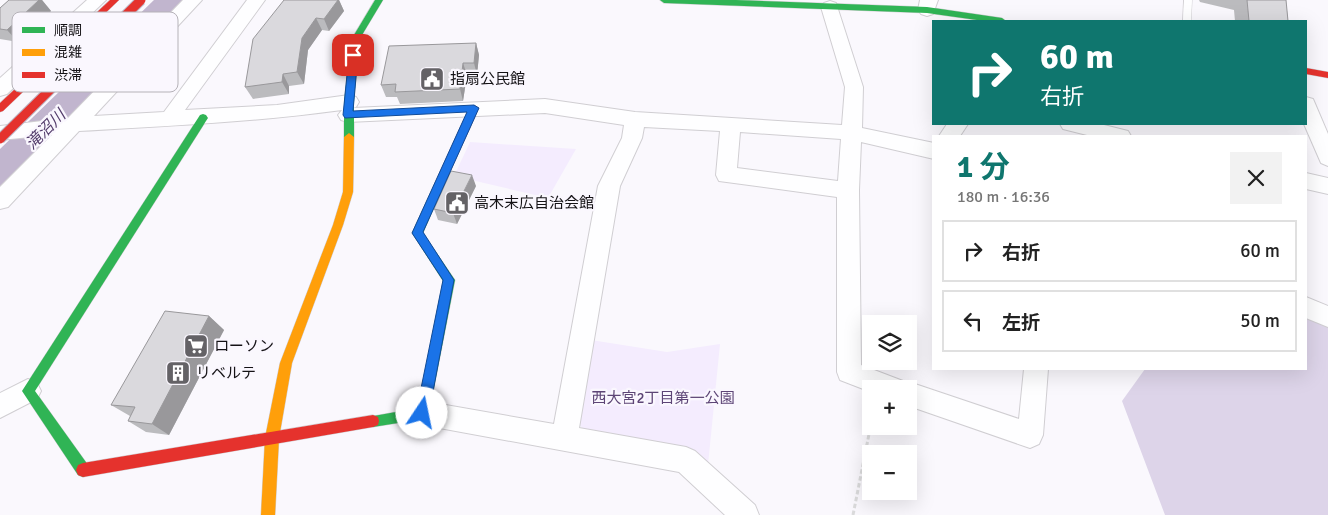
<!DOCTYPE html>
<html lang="ja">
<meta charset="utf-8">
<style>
:root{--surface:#fff;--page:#f2f2f2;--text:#222;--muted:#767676;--line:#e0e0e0;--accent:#0f766e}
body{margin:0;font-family:Signika,"Noto Sans JP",sans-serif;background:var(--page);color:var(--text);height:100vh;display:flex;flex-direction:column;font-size:19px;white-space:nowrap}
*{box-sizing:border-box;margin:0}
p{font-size:16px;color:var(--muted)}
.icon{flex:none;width:28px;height:28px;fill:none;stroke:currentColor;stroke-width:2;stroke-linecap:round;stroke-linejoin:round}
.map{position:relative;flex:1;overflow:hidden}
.panel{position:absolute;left:932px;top:135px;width:375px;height:235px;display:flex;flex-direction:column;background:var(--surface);border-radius:0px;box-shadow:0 5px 20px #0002}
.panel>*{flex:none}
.guide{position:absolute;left:932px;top:20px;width:375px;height:105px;border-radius:0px;box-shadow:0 5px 20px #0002;background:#0f766e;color:#fff;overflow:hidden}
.tools{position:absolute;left:862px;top:315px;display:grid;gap:10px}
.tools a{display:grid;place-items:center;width:55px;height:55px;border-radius:0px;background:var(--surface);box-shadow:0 5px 20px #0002;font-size:25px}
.pin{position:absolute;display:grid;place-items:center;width:42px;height:42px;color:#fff;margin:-21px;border-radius:10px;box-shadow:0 2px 8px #0006}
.me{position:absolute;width:55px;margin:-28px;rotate:11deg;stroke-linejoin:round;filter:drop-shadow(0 0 4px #0008)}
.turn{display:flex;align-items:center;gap:18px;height:105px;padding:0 25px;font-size:22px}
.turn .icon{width:65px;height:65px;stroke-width:2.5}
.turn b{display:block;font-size:35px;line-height:42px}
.round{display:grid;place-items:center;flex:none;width:52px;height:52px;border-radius:0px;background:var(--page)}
.head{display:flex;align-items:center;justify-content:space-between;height:85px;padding:0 25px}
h1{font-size:30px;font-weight:700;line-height:38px;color:var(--accent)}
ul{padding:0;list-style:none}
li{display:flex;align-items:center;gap:15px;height:62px;margin:0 10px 8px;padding:0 15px;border:2px solid var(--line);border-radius:0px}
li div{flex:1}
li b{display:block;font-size:19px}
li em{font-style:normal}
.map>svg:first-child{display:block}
.green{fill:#f4ecfe}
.forest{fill:#ddd4e9}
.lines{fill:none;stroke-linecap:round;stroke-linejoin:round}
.river{fill:#c1b5ce;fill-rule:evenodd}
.lane-casing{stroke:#d0ced2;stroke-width:1}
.street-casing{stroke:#d0ced2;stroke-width:2}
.fast-casing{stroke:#d0ced2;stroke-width:1}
.slow-casing{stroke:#d0ced2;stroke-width:1}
.jam-casing{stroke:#d0ced2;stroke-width:1}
.path{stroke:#dbdbdc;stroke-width:3;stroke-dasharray:4.5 2.5;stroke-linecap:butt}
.lane{fill:#fefeff;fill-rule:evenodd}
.street{fill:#fefeff;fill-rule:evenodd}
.fast{fill:#30b455;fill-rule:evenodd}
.slow{fill:#ff9f0a;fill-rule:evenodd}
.jam{fill:#e5322d;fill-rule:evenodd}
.jam-bridge-casing{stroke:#bdb5c4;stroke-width:11;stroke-linecap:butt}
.jam-bridge{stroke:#e5322d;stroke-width:9}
.wall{fill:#bbbbbe}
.shaded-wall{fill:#99989b}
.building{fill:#dad9dd;stroke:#99989b}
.route{fill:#1a73e8;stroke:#114b97}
.labels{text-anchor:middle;stroke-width:4.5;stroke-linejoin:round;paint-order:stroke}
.poi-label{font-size:15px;fill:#141215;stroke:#faf7fe;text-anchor:start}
.park-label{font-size:15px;fill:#5d4576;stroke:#faf7fe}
.water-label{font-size:16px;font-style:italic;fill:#533c6b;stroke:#faf7fe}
.key{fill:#faf7fe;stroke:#b5b2b8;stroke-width:1}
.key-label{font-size:14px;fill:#141215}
</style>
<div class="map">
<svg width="1328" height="515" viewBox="0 0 1328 515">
<rect width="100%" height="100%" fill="#faf8fd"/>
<g class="green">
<polygon points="470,142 576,149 548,198 454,176"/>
<polygon points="591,340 667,352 720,344 708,465 583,429 575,419"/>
</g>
<polygon class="forest" points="1306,315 1328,326 1328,515 1165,515 1122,401 1145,369 1306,369"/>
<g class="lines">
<polygon class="river" points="154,0 191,0 186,8 15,185 0,190 0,149"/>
<defs>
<polygon id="lane" points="1184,0 1192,0 1191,21 1183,21"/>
<g id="street">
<polygon points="87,0 106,0 7,94 0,96 0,78"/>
<path d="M183,0H202L94,116L164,112L247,0H265L185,110L277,105L349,95L356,97L359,102L356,107L353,108L545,99L635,112L842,125L845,87L821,7L824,3L830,1L836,3L863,87L862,128L934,143V159L861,142L859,190L861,365L903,381L904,384L909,382L1019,419L1024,369H1048L1043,435L1039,444L1030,448L909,406V389H871V392L840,380L837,372V197L719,181L716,175L720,131L644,127L642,138L620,186L579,428L686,447L695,451L755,505L759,515H725L679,472L423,425L414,422L410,413L414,404L423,401L554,424L598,186L622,138L624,125L545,113L348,122L341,120L338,115L342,110C254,122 167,126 79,131L8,207L0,209V187L52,135L0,140V126L68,118ZM740,132L841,139L838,181L737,168Z"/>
<polygon points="920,0 938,0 933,14 927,16 921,14 918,10"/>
<polygon points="1306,97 1313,99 1328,134 1328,166 1321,163 1304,124 1306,124"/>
<polygon points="947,124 968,124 960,136 939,136"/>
<polygon points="1060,124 1100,124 1128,131 1131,136 1091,136 1063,129"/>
<polygon points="1306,173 1328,178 1328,194 1306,189"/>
<polygon points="1306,297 1328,306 1328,327 1306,318"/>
<polygon points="28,379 37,383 41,391 37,399 0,418 0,393"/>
</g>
<g id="fast">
<polygon points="375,0 383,0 359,40 354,102 354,137 349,141 344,137 344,102 351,40"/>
<polygon points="660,0 736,0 927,7 1002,18 1006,21 984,21 927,13 664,3"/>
<polygon points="203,114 206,115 208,118 206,121 35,391 88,465 90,470 88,475 83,477 78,475 22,391 200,115"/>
<polygon points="439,181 444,185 423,233 455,280 429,413 428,417 423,419 373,427 368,425 367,421 368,417 418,408 443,281 412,233 434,185"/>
</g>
<polygon id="slow" points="349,133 354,137 353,192 343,225 292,363 279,438 275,515 261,515 265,438 280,363 333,225 343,192 344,137"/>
<g id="jam">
<polygon points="110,0 119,0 3,111 0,112 0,103"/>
<polygon points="1306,68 1328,72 1328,78 1306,74"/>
<polygon points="474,105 479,108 444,185 443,188 435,188 434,185 469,108"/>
<polygon points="373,415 378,417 379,421 378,425 373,427 83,477 78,475 76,470 78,465 83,463"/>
</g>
</defs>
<use href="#lane" class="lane-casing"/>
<use href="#street" class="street-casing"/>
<use href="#fast" class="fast-casing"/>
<use href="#slow" class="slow-casing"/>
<use href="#jam" class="jam-casing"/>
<polyline class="path" points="853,515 871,424"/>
<use href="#lane" class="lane"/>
<use href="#street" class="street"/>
<use href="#fast" class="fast"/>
<use href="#slow" class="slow"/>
<use href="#jam" class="jam"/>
<defs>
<polyline id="jam-bridge" points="0,139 141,0"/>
</defs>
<use href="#jam-bridge" class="jam-bridge-casing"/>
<use href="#jam-bridge" class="jam-bridge"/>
</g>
<g class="wall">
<polygon points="9,0 42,0 51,11 18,42 0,39 0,8"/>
<polygon points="284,0 339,0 344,11 329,31 322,30 308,50 304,84 289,86 289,94 253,99 245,87"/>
<polygon points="1199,0 1286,0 1288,21 1235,21 1234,10 1200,2"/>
<polygon points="476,43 479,55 477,75 467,75 463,101 400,104 397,97 386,97 381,85"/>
<polygon points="476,186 457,224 438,220 434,209"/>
<polygon points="209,316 224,330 169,435 146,432 128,421 130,416 111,405"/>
</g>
<g class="shaded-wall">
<polygon points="39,0 42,0 51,11 18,42 7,30"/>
<polygon points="338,0 339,0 344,11 329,31 324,19"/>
<polygon points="316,18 322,30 308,50 304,84 297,72 302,38"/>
<polygon points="476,43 479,55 477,75 474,63"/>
<polygon points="463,63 467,75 463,101 460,89"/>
<polygon points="283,74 289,86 289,94 282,82"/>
<polygon points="472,175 476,186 457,224 453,213"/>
<polygon points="209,316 224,330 169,435 152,424"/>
</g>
<g class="building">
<polygon points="9,0 39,0 7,30 0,29 0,8"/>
<polygon points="284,0 338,0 324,19 316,18 302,38 297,72 283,74 282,82 245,87 253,39"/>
<polygon points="1247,0 1286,0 1288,21 1249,21"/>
<polygon points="476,43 474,63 463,63 460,89 395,92 396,84 381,85 389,46"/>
<polygon points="451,171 472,175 453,213 434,209"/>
<polygon points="165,311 209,316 152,424 128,421 135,407 111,405"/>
</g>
<polygon class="route" points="353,52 358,55 353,111 474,105 479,108 423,232 454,280 429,413 427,417 422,419 418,417 416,413 443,280 412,233 467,112 345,118 343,115 349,55"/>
<defs>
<symbol id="civic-square" viewBox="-11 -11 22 22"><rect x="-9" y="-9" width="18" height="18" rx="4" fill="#646266" stroke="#faf7fe"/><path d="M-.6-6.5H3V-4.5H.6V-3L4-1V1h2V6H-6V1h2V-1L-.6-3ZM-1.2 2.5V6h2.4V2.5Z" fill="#fff"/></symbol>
<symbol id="supermarket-square" viewBox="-11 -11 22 22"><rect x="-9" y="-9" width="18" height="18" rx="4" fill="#646266" stroke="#faf7fe"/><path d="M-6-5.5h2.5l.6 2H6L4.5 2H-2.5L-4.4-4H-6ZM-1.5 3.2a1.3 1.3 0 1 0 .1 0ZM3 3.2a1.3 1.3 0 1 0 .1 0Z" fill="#fff"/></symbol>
<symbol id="building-square" viewBox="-11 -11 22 22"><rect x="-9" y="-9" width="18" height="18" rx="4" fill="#646266" stroke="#faf7fe"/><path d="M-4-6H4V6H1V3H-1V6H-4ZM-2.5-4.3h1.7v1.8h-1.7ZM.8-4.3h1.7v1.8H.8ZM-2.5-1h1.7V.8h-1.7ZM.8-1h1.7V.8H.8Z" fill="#fff"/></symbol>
</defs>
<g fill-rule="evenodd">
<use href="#civic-square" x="418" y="65" width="28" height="28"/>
<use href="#civic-square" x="443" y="189" width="28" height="28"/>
<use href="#supermarket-square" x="182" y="332" width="28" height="28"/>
<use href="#building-square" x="164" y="359" width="28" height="28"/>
</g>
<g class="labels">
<g class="poi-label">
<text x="450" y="84">指扇公民館</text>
<text x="474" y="208">高木末広自治会館</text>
<text x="214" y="351">ローソン</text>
<text x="196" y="378">リベルテ</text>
</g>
<g class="park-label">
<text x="663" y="403">西大宮2丁目第一公園</text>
</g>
<g class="water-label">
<text transform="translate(45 129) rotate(-45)" y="6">滝沼川</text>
</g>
</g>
<rect x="12" y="12" width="166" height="80" rx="8" class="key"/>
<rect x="22" y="27" width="23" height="6" fill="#30b455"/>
<rect x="22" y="49" width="23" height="7" fill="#ff9f0a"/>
<rect x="22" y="72" width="23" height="6" fill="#e5322d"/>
<g class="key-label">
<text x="54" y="35">順調</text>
<text x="54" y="57">混雑</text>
<text x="54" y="80">渋滞</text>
</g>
</svg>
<div class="tools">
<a><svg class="icon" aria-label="layers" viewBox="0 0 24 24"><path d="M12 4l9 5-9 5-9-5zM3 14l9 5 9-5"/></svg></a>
<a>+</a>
<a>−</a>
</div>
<div class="pin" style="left:353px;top:55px;background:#d93025"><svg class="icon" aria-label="arrive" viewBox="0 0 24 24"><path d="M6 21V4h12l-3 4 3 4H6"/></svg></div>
<svg class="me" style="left:422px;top:413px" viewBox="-20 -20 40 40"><circle r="19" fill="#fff"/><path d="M0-13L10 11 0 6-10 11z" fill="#1a73e8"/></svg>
<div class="guide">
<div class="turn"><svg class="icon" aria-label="right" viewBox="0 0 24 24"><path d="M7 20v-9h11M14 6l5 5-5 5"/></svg><div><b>60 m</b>右折</div></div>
</div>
<section class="panel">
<div class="head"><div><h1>1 分</h1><p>180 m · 16:36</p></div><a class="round"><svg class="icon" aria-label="close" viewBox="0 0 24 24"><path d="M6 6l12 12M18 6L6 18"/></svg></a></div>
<ul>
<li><svg class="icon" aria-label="right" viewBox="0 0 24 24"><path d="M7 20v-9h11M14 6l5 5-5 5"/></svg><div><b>右折</b></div><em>60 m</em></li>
<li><svg class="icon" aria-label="left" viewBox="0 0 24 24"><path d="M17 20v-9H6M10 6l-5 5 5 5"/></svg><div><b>左折</b></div><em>50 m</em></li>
</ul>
</section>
</div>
